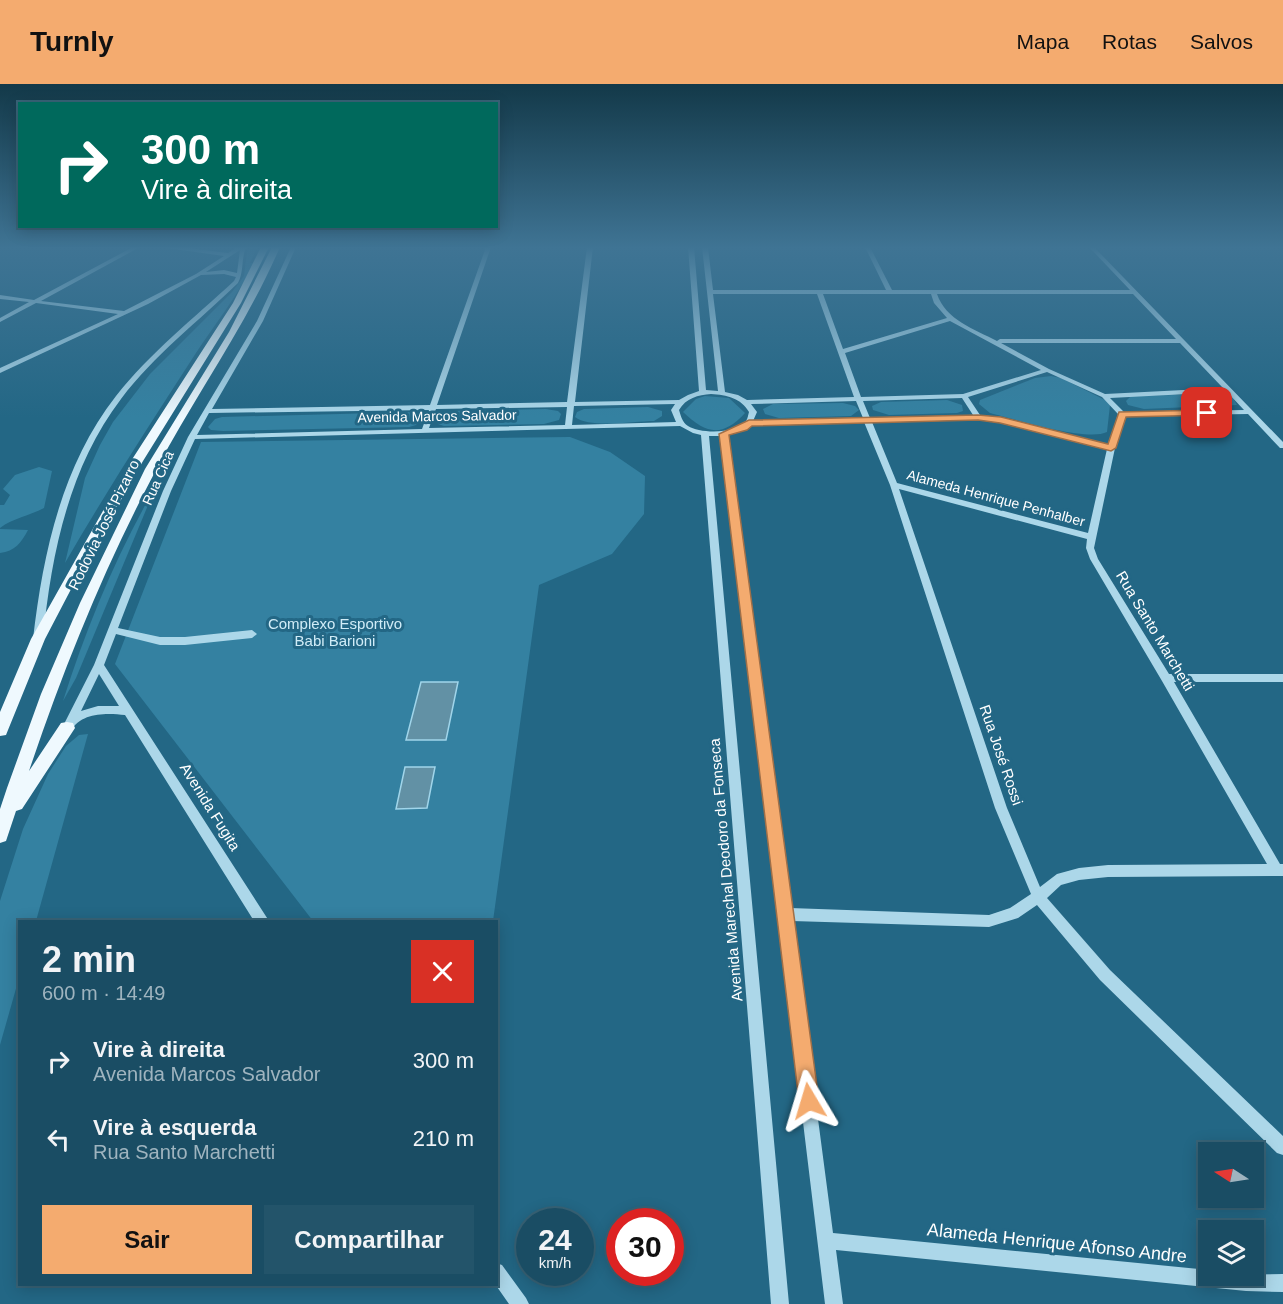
<!DOCTYPE html>
<html lang="pt">
<meta charset="utf-8">
<style>
:root{--surface:#1a4d64;--page:#23546a;--text:#f1f3f6;--muted:#9fb4bf;--line:#386478;--accent:#f4ab6f}
body{margin:0;font-family:Helvetica,sans-serif;background:var(--page);color:var(--text);height:100vh;display:flex;flex-direction:column;font-size:22px;white-space:nowrap}
*{box-sizing:border-box;margin:0}
p{font-size:20px;color:var(--muted)}
.icon{flex:none;width:33px;height:33px;fill:none;stroke:currentColor;stroke-width:2;stroke-linecap:round;stroke-linejoin:round}
.map{position:relative;flex:1;overflow:hidden}
.side{position:absolute;left:18px;top:836px;width:480px;height:366px;display:flex;flex-direction:column;background:var(--surface);border-radius:0px;box-shadow:0 3px 15px #0003,0 0 0 2px var(--line)}
.side>*{flex:none}
.top-card{position:absolute;left:18px;top:18px;width:480px;height:126px;border-radius:0px;box-shadow:0 3px 15px #0003,0 0 0 2px var(--line);background:#00695c;color:#fff;overflow:hidden}
.needle{width:39px;rotate:282deg}
.controls{position:absolute;left:1198px;top:1058px;display:grid;gap:12px}
.controls a{display:grid;place-items:center;width:66px;height:66px;border-radius:0px;background:var(--surface);box-shadow:0 3px 15px #0003,0 0 0 2px var(--line);font-size:30px}
.speed{position:absolute;left:516px;top:1124px;display:flex;gap:12px;font-size:30px;font-weight:700;text-align:center}
.speed>*{display:grid;place-content:center;width:78px;height:78px;border-radius:50%;background:var(--surface);box-shadow:0 3px 15px #0003,0 0 0 2px var(--line);line-height:1}
.speed small{font-size:15px;font-weight:400}
.speed .limit{border:9px solid #d22;background:#fff;color:#111}
.pin{position:absolute;display:grid;place-items:center;width:51px;height:51px;color:#fff;margin:-26px;border-radius:12px;box-shadow:0 3px 9px #0006}
.me{position:absolute;width:66px;margin:-33px;rotate:353deg;stroke-linejoin:round;filter:drop-shadow(0 0 4px #0008)}
.turn{display:flex;align-items:center;gap:21px;height:126px;padding:0 24px;font-size:27px}
.turn .icon{width:78px;height:78px;stroke-width:2.5}
.turn b{display:block;font-size:42px;line-height:51px}
.round{display:grid;place-items:center;flex:none;width:63px;height:63px;border-radius:0px;background:var(--page)}
.head{display:flex;align-items:center;justify-content:space-between;height:102px;padding:0 24px}
h1{font-size:36px;font-weight:600;line-height:45px}
.button{display:flex;gap:12px;margin-top:auto;padding:12px 24px}
.button a{flex:1;height:69px;border-radius:0px;background:var(--accent);color:#111;font-size:24px;font-weight:600;line-height:69px;text-align:center}
.button a+a{background:var(--page);color:var(--text)}
ul{padding:0;list-style:none}
li{display:flex;align-items:center;gap:18px;height:78px;padding:0 24px}
li div{flex:1}
li b{display:block;font-size:22px}
li em{font-style:normal}
header{display:flex;align-items:center;gap:36px;box-sizing:border-box;height:84px;padding:0 30px;background:var(--accent);color:#111}
header strong{font-size:28px}
nav{display:flex;gap:33px;margin-inline-start:auto;font-size:21px}
.map>svg:first-child{display:block}
.green{fill:#3481a1}
.water{fill:#6291a5;stroke:#a0d5ea;stroke-width:1.5}
.lines{fill:none;stroke-linecap:round;stroke-linejoin:round}
.minor{fill:#acd7e9;fill-rule:evenodd}
.major{fill:#eff9fe;fill-rule:evenodd}
.route{fill:#f4ab6f;stroke:#9f6f48;stroke-width:1.5}
.labels{text-anchor:middle;stroke-width:6;stroke-linejoin:round;paint-order:stroke}
.far-street-label{font-size:14px;fill:#fff;stroke:#236785}
.street-label{font-size:15px;fill:#fff;stroke:#236785}
.park-label{font-size:15px;fill:#d0ecf7;stroke:#236785}
.near-street-label{font-size:18px;fill:#fff;stroke:#236785}
</style>
<header>
<strong>Turnly</strong>
<nav><a>Mapa</a><a>Rotas</a><a>Salvos</a></nav>
</header>
<div class="map">
<svg width="1283" height="1220" viewBox="0 0 1283 1220">
<rect width="100%" height="100%" fill="#236785"/>
<g class="green">
<path d="M251,163H257L250,179H254C237,213 214,241 194,272C150,340 106,408 65,479L85,394L100,361L113,338L150,290L232,208L244,192L247,168Z"/>
<path d="M1051,292L1061,294L1107,317L1110,321L1107,348C1087,358 1015,335 990,329L979,320L980,316L1035,294Z"/>
<polygon points="1218,310 1233,314 1237,321 1144,325 1128,321 1126,317 1131,312"/>
<path d="M705,312L729,314L745,329C722,354 706,350 683,328L696,315Z"/>
<polygon points="947,316 962,321 963,327 957,329 889,331 873,326 872,322 881,318"/>
<polygon points="843,319 855,322 859,326 851,332 779,334 765,330 763,325 773,320"/>
<path d="M648,323L662,327V332L654,337C635,337 590,345 575,333L577,328L584,325Z"/>
<polygon points="546,325 558,327 561,330 559,336 544,340 444,342 438,340 437,336 438,333 449,327"/>
<polygon points="415,328 423,333 416,341 409,343 223,347 211,346 208,343 215,335 222,333"/>
<polygon points="570,353 610,368 645,392 644,430 612,470 539,501 493,837 313,837 115,580 201,358"/>
<path d="M39,383L52,387L44,424C29,432 13,434 0,444V421H4L10,411L3,405L15,391Z"/>
<path d="M156,402L76,594L63,617C86,544 117,469 156,402Z"/>
<path d="M0,445L28,446C21,459 15,467 0,469Z"/>
<polygon points="88,650 36,837 20,837 19,894 0,961 0,817 23,745 48,690 66,662 79,651"/>
</g>
<g class="water">
<polygon points="421,598 458,598 446,656 406,656"/>
<polygon points="405,683 435,683 427,724 396,725"/>
</g>
<g class="lines">
<g class="minor">
<path d="M133,163H140L41,217L124,227L196,190L224,172L160,163H179L228,169L237,163H246C241,176 244,188 238,199C199,237 154,271 121,315C69,383 51,471 43,555L38,559L33,555C43,469 62,381 116,312C150,269 194,234 234,197L236,193L224,190L201,191L148,220L0,289V284L118,230L36,219L0,238V234L29,218L0,215V211L34,216ZM240,166L237,189L224,186L206,188Z"/>
<path d="M291,163H296L263,237L212,325L430,321L486,163H491L437,321L567,318L587,163H593L575,318L679,316L688,311L699,307L688,163H694L706,306L718,307L702,163H708L713,206H886L865,163H870L892,206H1130L1089,163H1094L1283,358V364H1280L1248,330L1125,332L1115,364L1094,464L1098,475L1169,590H1283V598H1174L1280,780H1283V792L1108,793L1079,796L1061,801L1047,814L1110,886L1283,1052V1071L1277,1069L1100,896L1037,821L1018,834L989,843L792,837L833,1149L1209,1186V1191L1283,1190V1208L1246,1207L836,1166L843,1220H825L720,352H709L789,1220H771L701,351L693,349L680,342L195,355L171,407L118,544L160,553H185L252,546L257,550L252,554L185,561H160L116,550L104,581L269,837H254L125,631C107,629 81,628 71,647H63L62,644L94,581L163,407L188,353L257,237ZM713,210H817L854,313L747,316L738,311L725,308ZM823,210H931L934,219L947,234L843,265ZM937,210H1133L1176,255H1000L997,257C974,245 946,236 937,210ZM950,237L1041,286L963,310L861,313L845,269ZM1001,259H1180L1223,304L1105,310L1049,285ZM1047,288L1102,313L1118,330L1108,361L1001,334L980,331L968,313ZM1227,308L1244,326L1124,328L1110,314ZM711,310C727,311 741,314 749,328C748,331 748,334 746,337C737,350 700,350 688,342C682,338 681,332 679,326C686,314 698,311 711,310ZM962,314L973,331L870,334L863,317ZM856,317L863,334L753,337L757,328L751,320ZM675,320L671,326L676,338L572,341L574,322ZM567,323L565,341L429,344L436,325ZM429,326L422,345L197,351L209,329ZM978,335L1001,338L1107,365L1088,449L897,399L872,338ZM864,338L890,401L995,724L1031,810L1010,824L989,831L790,824L728,350L744,346L751,341ZM899,405L1087,455L1086,464L1090,475L1162,597L1267,780L1108,781L1079,784L1057,790L1040,803L1007,724ZM99,590L119,622H98L81,627Z"/>
<polygon points="496,1179 502,1181 526,1214 529,1220 509,1220 495,1200 496,1200"/>
</g>
<g class="major">
<polygon points="261,163 269,163 241,219 143,377 80,488 45,555 8,646 6,651 0,652 0,628 31,555 131,377 233,219"/>
<path d="M272,163H280C246,242 196,310 156,386C105,482 64,583 29,687L61,639L67,638L73,639L75,644L22,725L16,727L6,757L0,759V725L7,704L41,610L80,519L145,385L229,248Z"/>
</g>
</g>
<linearGradient id="sky" x2="0" y2="1"><stop stop-color="#133949"/><stop offset="0.49" stop-color="#3f7494"/><stop offset="1" stop-color="#3f7494" stop-opacity="0"/></linearGradient>
<rect width="1283" height="334" fill="url(#sky)"/>
<polygon class="route" points="1207,326 1212,329 1211,331 1126,333 1116,364 1111,367 1000,339 978,336 752,342 747,346 729,351 819,1017 816,1024 809,1027 802,1024 799,1017 719,350 749,336 978,331 1001,333 1108,360 1119,328"/>
<g class="labels">
<g class="far-street-label">
<text transform="translate(437 332) rotate(-1)" y="5">Avenida Marcos Salvador</text>
<text transform="translate(158 394) rotate(-66)" y="5">Rua Cica</text>
<text transform="translate(996 414) rotate(15)" y="5">Alameda Henrique Penhalber</text>
</g>
<g class="street-label">
<text transform="translate(104 441) rotate(-64)" y="5">Rodovia José Pizarro</text>
<text transform="translate(1155 547) rotate(59)" y="5">Rua Santo Marchetti</text>
<text transform="translate(1001 671) rotate(71)" y="5">Rua José Rossi</text>
<text transform="translate(210 723) rotate(58)" y="5">Avenida Fugita</text>
<text transform="translate(726 786) rotate(-95)" y="5">Avenida Marechal Deodoro da Fonseca</text>
</g>
<g class="park-label">
<text x="335" y="545">Complexo Esportivo<tspan x="335" dy="17">Babi Barioni</tspan></text>
</g>
<g class="near-street-label">
<text transform="translate(1057 1159) rotate(6)" y="6">Alameda Henrique Afonso Andre</text>
</g>
</g>
</svg>
<div class="controls">
<a><svg class="needle" viewBox="-14 -14 28 28"><path d="M0-13l5 13h-10z" fill="#e53935"/><path d="M0 13l5-13h-10z" fill="#9fb4bf"/></svg></a>
<a><svg class="icon" aria-label="layers" viewBox="0 0 24 24"><path d="M12 4l9 5-9 5-9-5zM3 14l9 5 9-5"/></svg></a>
</div>
<div class="speed"><div>24<small>km/h</small></div><div class="limit">30</div></div>
<div class="pin" style="left:1207px;top:329px;background:#d93025"><svg class="icon" aria-label="arrive" viewBox="0 0 24 24"><path d="M6 21V4h12l-3 4 3 4H6"/></svg></div>
<svg class="me" style="left:809px;top:1017px" viewBox="-20 -20 40 40"><path d="M0-17L14 15 0 8-14 15z" fill="#f4ab6f" stroke="#fff" stroke-width="4"/></svg>
<div class="top-card">
<div class="turn"><svg class="icon" aria-label="right" viewBox="0 0 24 24"><path d="M7 20v-9h11M14 6l5 5-5 5"/></svg><div><b>300 m</b>Vire à direita</div></div>
</div>
<section class="side">
<div class="head"><div><h1>2 min</h1><p>600 m · 14:49</p></div><a class="round" style="background:#d93025;color:#fff"><svg class="icon" aria-label="close" viewBox="0 0 24 24"><path d="M6 6l12 12M18 6L6 18"/></svg></a></div>
<ul>
<li><svg class="icon" aria-label="right" viewBox="0 0 24 24"><path d="M7 20v-9h11M14 6l5 5-5 5"/></svg><div><b>Vire à direita</b><p>Avenida Marcos Salvador</p></div><em>300 m</em></li>
<li><svg class="icon" aria-label="left" viewBox="0 0 24 24"><path d="M17 20v-9H6M10 6l-5 5 5 5"/></svg><div><b>Vire à esquerda</b><p>Rua Santo Marchetti</p></div><em>210 m</em></li>
</ul>
<div class="button"><a>Sair</a><a>Compartilhar</a></div>
</section>
</div>
